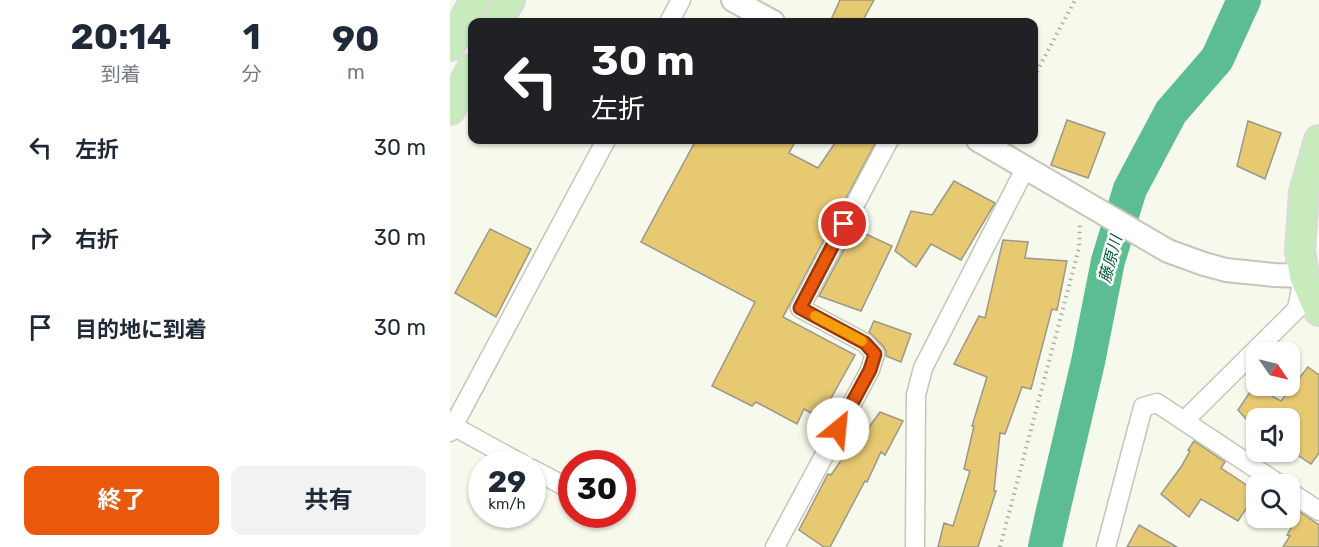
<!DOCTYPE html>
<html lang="ja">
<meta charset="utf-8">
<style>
:root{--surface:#fff;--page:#f2f2f3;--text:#1f2937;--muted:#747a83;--accent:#ea580c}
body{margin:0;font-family:Rubik,"Noto Sans JP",sans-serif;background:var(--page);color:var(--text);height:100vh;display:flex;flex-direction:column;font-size:22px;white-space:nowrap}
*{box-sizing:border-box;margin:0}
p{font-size:20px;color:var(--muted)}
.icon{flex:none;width:33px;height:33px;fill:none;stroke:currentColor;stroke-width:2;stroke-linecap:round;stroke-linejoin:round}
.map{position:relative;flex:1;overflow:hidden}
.details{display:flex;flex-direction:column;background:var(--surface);width:450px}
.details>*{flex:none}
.hud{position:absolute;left:18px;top:18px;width:570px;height:126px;border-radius:12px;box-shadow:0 2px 4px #0004;background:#202124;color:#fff;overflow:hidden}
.needle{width:39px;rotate:124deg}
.tools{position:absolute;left:796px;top:342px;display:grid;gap:12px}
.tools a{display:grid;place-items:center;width:54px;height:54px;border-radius:12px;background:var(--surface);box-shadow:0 2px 4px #0004;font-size:30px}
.speed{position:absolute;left:18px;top:450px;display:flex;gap:12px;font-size:30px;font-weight:700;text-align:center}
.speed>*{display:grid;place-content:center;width:78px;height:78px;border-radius:50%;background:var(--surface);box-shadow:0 2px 4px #0004;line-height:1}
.speed small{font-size:15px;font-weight:400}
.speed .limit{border:9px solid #d22;background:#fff;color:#111}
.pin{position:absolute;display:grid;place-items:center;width:51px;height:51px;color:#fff;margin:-26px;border:3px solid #fff;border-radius:50%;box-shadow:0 2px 6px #0007}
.me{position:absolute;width:66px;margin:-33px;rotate:28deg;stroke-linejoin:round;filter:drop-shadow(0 0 4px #0008)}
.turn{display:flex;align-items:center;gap:21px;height:126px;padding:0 24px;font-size:27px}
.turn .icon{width:78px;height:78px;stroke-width:2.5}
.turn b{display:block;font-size:42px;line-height:51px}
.eta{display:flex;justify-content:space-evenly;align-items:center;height:102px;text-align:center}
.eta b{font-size:36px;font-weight:700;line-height:42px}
.button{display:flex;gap:12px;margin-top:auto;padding:12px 24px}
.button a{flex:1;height:69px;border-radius:12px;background:var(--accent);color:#fff;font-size:24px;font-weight:700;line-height:69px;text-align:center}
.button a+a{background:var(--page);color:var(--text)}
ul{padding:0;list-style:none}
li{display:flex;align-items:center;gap:18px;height:90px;padding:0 24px}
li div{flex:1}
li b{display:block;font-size:22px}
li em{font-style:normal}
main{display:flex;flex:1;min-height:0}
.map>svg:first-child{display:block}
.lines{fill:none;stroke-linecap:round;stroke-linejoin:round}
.river{stroke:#5cbd93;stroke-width:34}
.building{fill:#e7c972;stroke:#9b978b;stroke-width:1.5}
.minor-casing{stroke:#c3c6b8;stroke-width:21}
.tertiary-casing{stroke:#c3c6b8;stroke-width:26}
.primary-casing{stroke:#dadad9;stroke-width:32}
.path{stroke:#acaea4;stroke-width:4;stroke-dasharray:1.5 4.5;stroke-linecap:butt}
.minor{stroke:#fff;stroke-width:18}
.tertiary{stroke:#fff;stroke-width:22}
.primary{stroke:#c8ebbe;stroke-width:28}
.route-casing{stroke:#983908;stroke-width:15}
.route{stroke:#ea580c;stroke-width:10}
.slow{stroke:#f59e0b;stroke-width:10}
.labels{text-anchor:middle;stroke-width:5;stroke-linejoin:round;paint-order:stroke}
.water-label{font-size:16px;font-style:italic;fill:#07583d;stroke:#fff}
</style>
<main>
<section class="details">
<div class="eta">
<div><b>20:14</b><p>到着</p></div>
<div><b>1</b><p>分</p></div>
<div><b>90</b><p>m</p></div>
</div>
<ul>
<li><svg class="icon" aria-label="left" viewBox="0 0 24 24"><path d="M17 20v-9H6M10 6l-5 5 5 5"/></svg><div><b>左折</b></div><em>30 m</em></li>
<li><svg class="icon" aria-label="right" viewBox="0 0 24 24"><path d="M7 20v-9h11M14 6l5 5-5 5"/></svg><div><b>右折</b></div><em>30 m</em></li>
<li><svg class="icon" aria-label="arrive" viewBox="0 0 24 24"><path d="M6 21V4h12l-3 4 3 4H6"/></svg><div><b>目的地に到着</b></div><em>30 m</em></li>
</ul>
<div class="button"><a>終了</a><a>共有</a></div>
</section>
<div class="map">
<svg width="869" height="547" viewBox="0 0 869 547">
<rect width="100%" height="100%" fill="#f6f9eb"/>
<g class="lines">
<polyline class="river" points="595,547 602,515 638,362 658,261 680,189 721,112 767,59 794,0"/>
</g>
<g class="building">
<polygon points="390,0 424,0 412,22 380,22"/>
<polygon points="617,120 655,133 638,178 601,165"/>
<polygon points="798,121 831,133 815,179 787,166"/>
<polygon points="246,140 346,140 339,153 368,168 387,140 427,140 333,317 405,355 370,418 354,409 347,424 306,402 302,406 262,386 305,302 191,242"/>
<polygon points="504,181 545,203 511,260 481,244 466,267 445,251 461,211 482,215"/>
<polygon points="40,229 81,249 46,317 5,293"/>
<polygon points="405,229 442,246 411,311 369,296"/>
<polygon points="553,240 578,242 575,258 617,261 607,310 602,309 581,389 572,387 555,434 550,433 544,491 546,491 528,547 488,547 494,523 503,526 520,471 514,469 524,426 522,426 537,377 504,364 529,316 535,318"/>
<polygon points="424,321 461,334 451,362 436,356 436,351 433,346 419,332"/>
<polygon points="858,367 869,375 869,453 861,464 840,450 840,418 807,418 807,423 804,428 788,410 804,386 831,401"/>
<polygon points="430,412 453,421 435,455 431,452 417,482 415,481 380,547 374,547 349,530 378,474 381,475 403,443 406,445"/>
<polygon points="744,441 775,462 771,468 807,492 788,521 751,499 739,517 711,494 731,467 740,451 738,450"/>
<polygon points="850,512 869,525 869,547 833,547 840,536 837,535"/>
<polygon points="689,525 727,547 677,547"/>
</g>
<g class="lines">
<defs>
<g id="minor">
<polyline points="219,22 231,0"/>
<polyline points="734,421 847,309 853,278"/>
<polyline points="3,426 72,464"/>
<polyline points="0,432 156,140"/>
<polyline points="82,469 122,490"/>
<polyline points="840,492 869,511"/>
<polyline points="325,547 420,370 425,354 415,343 350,308 439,140"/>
<polyline points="465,547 466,395 473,368 576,167"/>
<polyline points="656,547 693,407 707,403 829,484"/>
</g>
<g id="tertiary">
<polyline points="283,0 323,22"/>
<polyline points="528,140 718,251 754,264 776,270 824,275 854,276"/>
</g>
<g id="primary">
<polyline points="47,22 60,0"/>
<polyline points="0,46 25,0"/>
<polyline points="0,110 22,68"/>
<polyline points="869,140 854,192 850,251 854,276 869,311"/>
</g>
</defs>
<use href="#minor" class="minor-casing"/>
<use href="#tertiary" class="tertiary-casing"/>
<use href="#primary" class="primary-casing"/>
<g class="path">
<polyline points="584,77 625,0"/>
<polyline points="550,547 629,248 630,223"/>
</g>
<use href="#minor" class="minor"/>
<use href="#tertiary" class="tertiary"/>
<use href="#primary" class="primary"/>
</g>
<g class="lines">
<defs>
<polyline id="route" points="388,429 420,370 425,354 415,343 350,308 394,224"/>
</defs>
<use href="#route" class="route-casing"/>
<use href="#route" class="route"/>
<polyline class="slow" points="365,316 412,341"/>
</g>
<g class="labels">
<g class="water-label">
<text transform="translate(660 259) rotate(-75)" y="6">藤原川</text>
</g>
</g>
</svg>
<div class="tools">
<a><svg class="needle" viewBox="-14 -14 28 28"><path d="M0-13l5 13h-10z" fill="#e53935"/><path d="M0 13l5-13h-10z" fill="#747a83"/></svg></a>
<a><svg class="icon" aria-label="sound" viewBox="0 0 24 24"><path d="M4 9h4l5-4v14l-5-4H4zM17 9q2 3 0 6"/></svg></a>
<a><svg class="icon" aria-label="search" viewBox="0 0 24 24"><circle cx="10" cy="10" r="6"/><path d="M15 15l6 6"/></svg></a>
</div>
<div class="speed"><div>29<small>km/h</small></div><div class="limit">30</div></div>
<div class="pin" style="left:394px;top:224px;background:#d93025"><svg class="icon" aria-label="arrive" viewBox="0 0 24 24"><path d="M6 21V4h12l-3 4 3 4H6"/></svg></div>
<svg class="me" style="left:388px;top:429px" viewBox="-20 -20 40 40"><circle r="19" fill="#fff"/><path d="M0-13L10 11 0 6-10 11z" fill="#ea580c"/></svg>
<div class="hud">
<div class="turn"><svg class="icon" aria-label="left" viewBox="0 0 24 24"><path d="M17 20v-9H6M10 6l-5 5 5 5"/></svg><div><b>30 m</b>左折</div></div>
</div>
</div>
</main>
